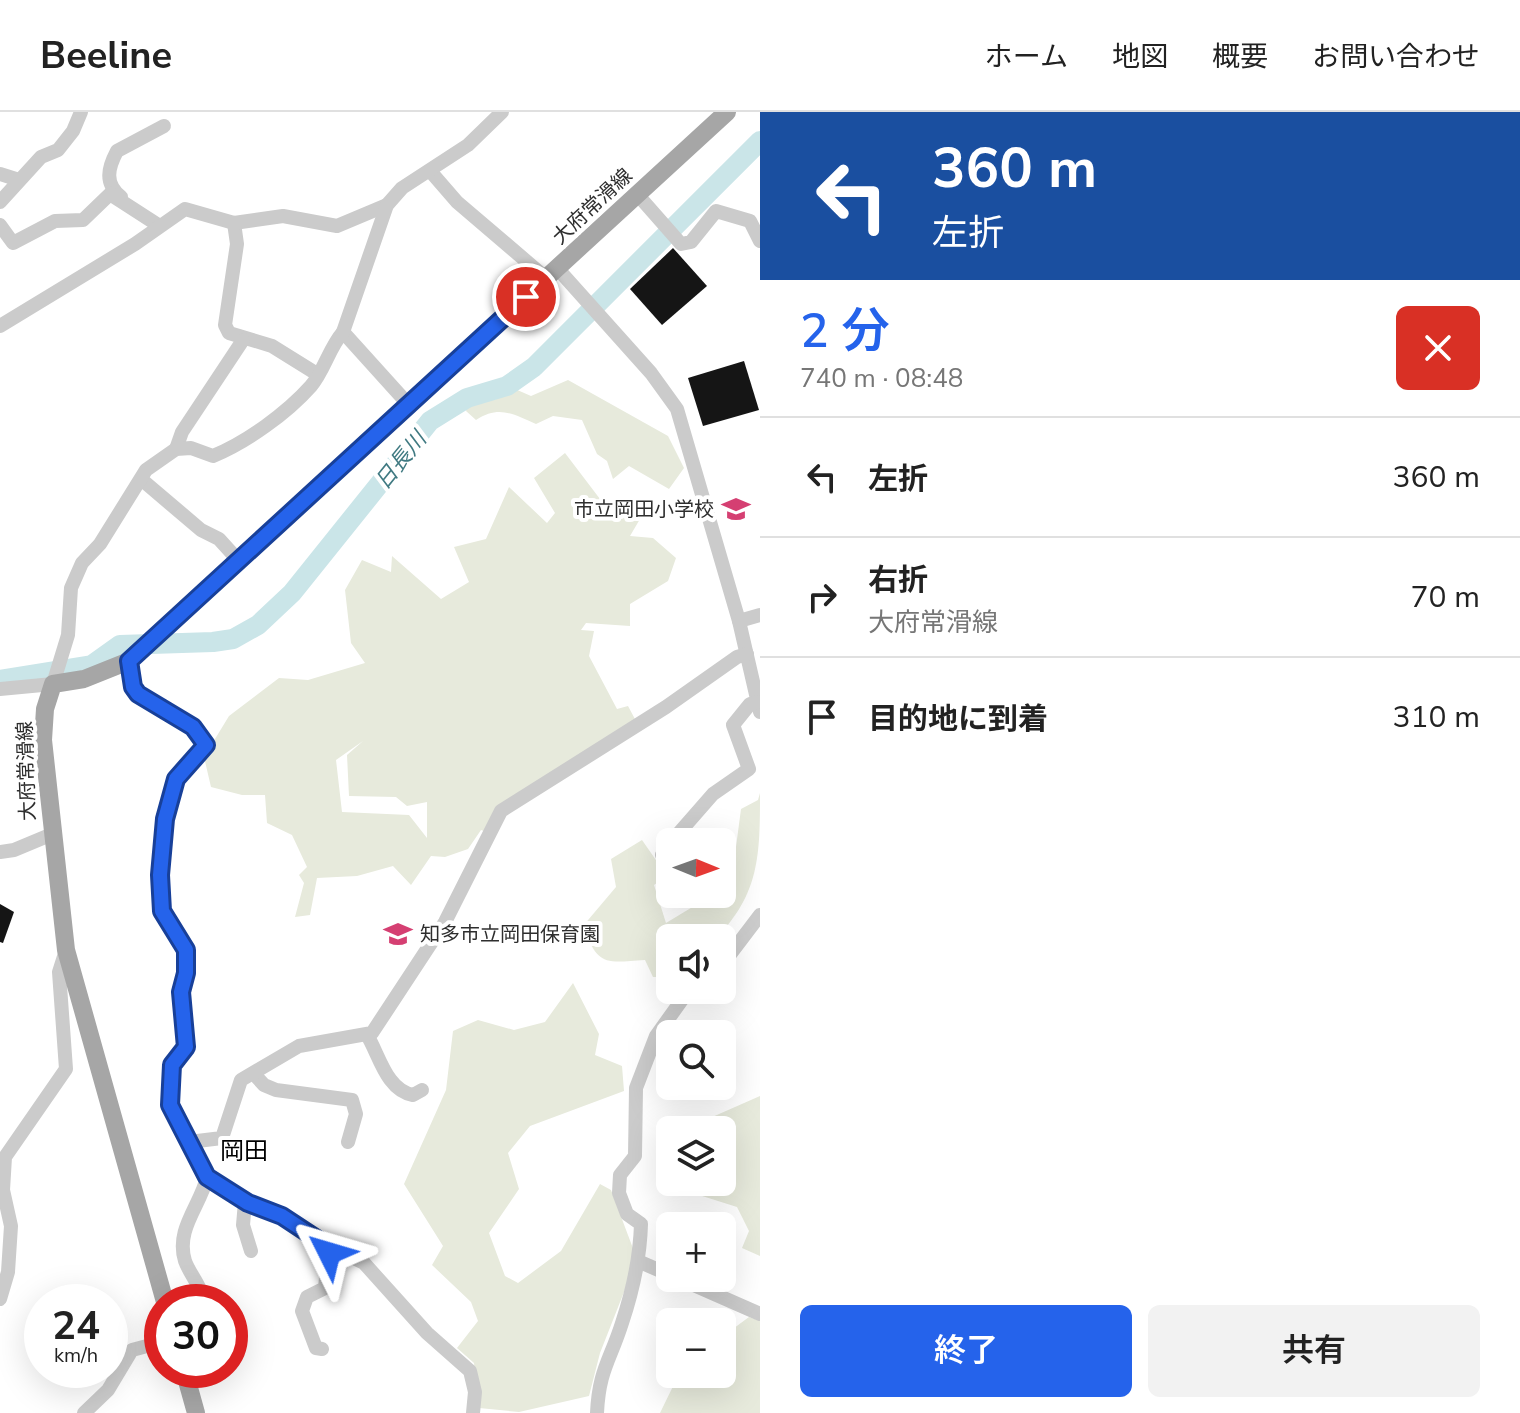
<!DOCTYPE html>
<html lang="ja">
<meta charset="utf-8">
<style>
:root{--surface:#fff;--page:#f2f2f2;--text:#222;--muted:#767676;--line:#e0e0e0;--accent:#2563eb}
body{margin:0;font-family:"Nunito Sans","Noto Sans JP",sans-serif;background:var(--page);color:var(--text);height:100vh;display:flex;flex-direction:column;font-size:30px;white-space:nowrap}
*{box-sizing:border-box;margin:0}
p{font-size:26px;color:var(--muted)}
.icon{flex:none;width:44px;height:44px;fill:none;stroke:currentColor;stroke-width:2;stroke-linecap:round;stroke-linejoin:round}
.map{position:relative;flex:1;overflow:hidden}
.drawer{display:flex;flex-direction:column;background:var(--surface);width:760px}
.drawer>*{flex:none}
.guide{background:#1a4fa0;color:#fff;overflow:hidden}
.needle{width:52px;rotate:91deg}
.buttons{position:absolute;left:656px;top:716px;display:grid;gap:16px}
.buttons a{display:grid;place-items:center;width:80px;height:80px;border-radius:12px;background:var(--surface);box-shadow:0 8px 32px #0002;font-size:40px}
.speed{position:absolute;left:24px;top:1172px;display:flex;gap:16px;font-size:40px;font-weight:700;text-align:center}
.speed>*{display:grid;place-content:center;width:104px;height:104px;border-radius:50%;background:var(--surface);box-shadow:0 8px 32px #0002;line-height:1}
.speed small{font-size:20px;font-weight:400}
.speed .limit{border:12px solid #d22;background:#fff;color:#111}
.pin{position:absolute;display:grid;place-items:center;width:68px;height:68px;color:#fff;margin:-34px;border:4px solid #fff;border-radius:50%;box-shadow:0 2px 8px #0007}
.me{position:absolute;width:88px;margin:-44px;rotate:310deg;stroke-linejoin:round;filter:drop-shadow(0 0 6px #0008)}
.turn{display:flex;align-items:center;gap:28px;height:168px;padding:0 40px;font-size:36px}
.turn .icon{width:104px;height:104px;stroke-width:2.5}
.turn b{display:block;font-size:56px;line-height:68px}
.round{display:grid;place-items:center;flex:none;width:84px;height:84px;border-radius:12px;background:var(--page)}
.overview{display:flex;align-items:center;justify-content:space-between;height:136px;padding:0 40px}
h1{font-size:48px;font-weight:600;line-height:60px;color:var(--accent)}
.primary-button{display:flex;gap:16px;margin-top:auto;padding:16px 40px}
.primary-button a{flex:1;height:92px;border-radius:12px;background:var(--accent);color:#fff;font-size:32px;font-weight:600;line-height:92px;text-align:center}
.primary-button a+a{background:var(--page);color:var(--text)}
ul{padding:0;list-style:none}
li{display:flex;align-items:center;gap:24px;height:120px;padding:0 40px;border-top:2px solid var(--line)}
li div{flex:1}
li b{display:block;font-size:30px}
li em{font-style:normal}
header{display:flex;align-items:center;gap:48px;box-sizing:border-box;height:112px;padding:0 40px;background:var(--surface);border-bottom:2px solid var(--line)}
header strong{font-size:38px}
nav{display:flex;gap:44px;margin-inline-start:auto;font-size:28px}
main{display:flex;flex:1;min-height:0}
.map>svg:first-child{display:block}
.green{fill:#e7eadc;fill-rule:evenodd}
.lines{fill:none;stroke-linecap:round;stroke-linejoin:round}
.river{stroke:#cae5e8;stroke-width:20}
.building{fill:#151515}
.minor{stroke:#cbcbcb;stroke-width:14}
.major{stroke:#a6a6a6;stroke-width:18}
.route-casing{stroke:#184099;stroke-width:20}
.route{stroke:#2563eb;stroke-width:14}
.labels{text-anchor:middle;stroke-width:8;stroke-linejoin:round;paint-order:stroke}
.street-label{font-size:20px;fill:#2e2e2e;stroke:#fff}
.poi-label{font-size:20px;fill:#2e2e2e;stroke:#fff;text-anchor:end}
.water-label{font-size:22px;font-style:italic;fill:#407a82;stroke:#fff}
.quarter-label{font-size:24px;fill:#000;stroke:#fff}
</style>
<header>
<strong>Beeline</strong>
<nav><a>ホーム</a><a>地図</a><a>概要</a><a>お問い合わせ</a></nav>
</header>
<main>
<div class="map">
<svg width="760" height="1301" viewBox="0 0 760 1301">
<rect width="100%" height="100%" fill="#fff"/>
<g class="green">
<path d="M568,268L668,324L684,356L669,377L629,354L613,367L607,349L597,342L582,308L553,304L536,312C513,302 499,293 476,308L466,299L469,288L485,284L494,288L515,277L531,284Z"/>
<path d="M565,341L600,387L640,407L630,424L653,426L676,446L668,469L630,492V514L586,511L581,518L594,519L589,544L617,597L628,594L636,609L484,719L481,718L468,737L445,745L431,744L411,773L393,754L357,764L317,766L310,803L295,805L304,771L299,763L307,755L292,723L267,711L265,683H242L211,675L204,645L229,604L279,566L308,568L365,551L351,531L345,478L362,448L391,460L392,444L441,487L469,470L454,435L486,427L509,375L547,411L555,401L534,366ZM363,629L347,643L349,684L396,685L407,694L427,690V726L409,703L342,700L336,648Z"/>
<path d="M760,681C760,742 760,782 716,826H670V865H653L645,848C604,851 598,854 583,814L616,775L611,747L642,728L667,764L654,773L666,811L714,782H722V769L734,750L741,697L758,688Z"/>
<polygon points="573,871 599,922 595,943 622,954 624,979 530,1014 508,1041 519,1077 489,1121 505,1164 518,1171 561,1139 600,1072 611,1078 637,1147 600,1241 589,1284 519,1300 479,1296 474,1251 457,1236 478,1209 471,1190 432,1153 443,1134 404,1072 446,978 453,919 478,908 514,918 545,910"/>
<polygon points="760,984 760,1144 742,1136 749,1119 737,1095 699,1083 701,1070 722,1070 722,1018 708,1018 710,1006"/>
<polygon points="749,1205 760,1209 760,1301 660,1301 679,1262 722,1262 722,1225"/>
</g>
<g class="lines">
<polyline class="river" points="0,568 92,553 120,533 213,530 233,527 258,513 292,481 430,309 467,286 507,274 534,255 760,29"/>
</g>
<g class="building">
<polygon points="673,136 707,174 662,213 630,177"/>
<polygon points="744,249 759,298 703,314 688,266"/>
<polygon points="0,792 14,800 3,831 0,830"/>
</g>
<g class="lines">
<g class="minor">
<polyline points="431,60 457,90 546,166"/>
<polyline points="0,62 19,68"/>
<polyline points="637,82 681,132 691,130 716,99 750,109 760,129"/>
<path d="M121,85C104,71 108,56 117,39L164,14"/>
<polyline points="0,90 41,45 58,38 73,19 81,0"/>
<polyline points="234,111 237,132 225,213 229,221 272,234 317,262"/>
<polyline points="0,113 13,131 55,109 83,108 110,82 158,113"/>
<polyline points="557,156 651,261 677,297 739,509 760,600"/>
<polyline points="0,214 135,132 185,97 234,111 283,104 337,114 387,93"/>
<polyline points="343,220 408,292"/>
<polyline points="176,337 182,320 243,228"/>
<polyline points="141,367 201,418 219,427 238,448"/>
<polyline points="739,509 760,503"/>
<polyline points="129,549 133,575 138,582 193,615 206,633 176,667 165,707 160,763 162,799 186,838 186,861 181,880 186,935 172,953 170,993 207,1065 238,1086 282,1104 311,1126 364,1151 427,1221 470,1259 475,1280 473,1301"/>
<path d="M0,577L53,572L68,523L71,476L82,451L100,432L146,358L176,337L191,336L213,344C247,330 287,301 311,274C324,259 329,236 343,220L387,93L402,76L468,33L502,0"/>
<polyline points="671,730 713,682 749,657 733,613 750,592 758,590"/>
<polyline points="670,731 662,743 670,758"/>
<polyline points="0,740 14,738 50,723"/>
<polyline points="722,853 760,803"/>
<path d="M367,923C379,942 386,978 413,983L422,978"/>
<polyline points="254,962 264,973 276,978 352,988 356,1002 348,1030"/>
<polyline points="189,1030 222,1026 241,968 299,934 372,921 445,810 501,699 666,595 737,545 747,542"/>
<polyline points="245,1090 243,1113 251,1139"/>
<polyline points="640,1150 670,1163"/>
<polyline points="678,1166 760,1202"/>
<polyline points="0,1187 8,1160 11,1114 3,1078 5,1045 66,957 59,860 66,838"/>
<path d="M203,1190C202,1174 190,1163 185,1149C175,1117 201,1093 207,1065"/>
<polyline points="322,1237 316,1236 302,1199 307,1185 325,1176 329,1135"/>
<polyline points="84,1301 108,1278 132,1238 162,1230"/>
<path d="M597,1301C599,1258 610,1249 622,1211C633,1178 640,1147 641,1112L627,1102L619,1081L620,1063L635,1044L636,976L656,924L689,878"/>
</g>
<g class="major">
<polyline points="165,1190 66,838 43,628 45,597 53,572 84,567 129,549 727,0"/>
<polyline points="184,1258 196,1301"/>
</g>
</g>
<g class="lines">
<defs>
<polyline id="route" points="329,1141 329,1135 282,1104 248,1091 207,1065 170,993 172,953 186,935 181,880 186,861 186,838 162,799 160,763 165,707 176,667 206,633 193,615 138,582 133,575 129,549 526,185"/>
</defs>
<use href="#route" class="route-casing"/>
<use href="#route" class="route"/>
</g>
<defs>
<symbol id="school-bare" viewBox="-9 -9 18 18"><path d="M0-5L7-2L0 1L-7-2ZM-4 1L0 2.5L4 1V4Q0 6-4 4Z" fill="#d53f72" stroke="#fff" stroke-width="2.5" paint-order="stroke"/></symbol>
</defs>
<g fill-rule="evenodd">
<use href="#school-bare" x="716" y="377" width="40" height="40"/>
<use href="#school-bare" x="378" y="802" width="40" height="40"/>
</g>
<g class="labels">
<g class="street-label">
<text transform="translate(592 94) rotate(-43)" y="7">大府常滑線</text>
<text transform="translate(26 659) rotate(-92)" y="7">大府常滑線</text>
</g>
<g class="poi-label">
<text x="714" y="404">市立岡田小学校</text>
<text x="420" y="829" text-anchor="start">知多市立岡田保育園</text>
</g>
<g class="water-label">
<text transform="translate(400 348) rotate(-51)" y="8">日長川</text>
</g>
<g class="quarter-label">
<text x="244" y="1047">岡田</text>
</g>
</g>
</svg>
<div class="buttons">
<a><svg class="needle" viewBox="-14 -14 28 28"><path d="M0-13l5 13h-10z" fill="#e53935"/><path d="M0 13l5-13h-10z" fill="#767676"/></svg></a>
<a><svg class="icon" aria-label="sound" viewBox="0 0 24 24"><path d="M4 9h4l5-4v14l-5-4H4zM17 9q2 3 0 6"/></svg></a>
<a><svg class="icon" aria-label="search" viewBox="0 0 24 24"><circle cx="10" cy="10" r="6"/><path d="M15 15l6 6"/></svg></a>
<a><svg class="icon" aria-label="layers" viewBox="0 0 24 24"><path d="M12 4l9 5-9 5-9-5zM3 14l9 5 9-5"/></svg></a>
<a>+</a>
<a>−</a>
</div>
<div class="speed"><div>24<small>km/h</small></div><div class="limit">30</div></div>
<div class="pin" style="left:526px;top:185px;background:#d93025"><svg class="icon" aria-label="arrive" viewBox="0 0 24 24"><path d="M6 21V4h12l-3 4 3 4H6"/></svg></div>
<svg class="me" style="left:329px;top:1141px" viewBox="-20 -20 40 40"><path d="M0-17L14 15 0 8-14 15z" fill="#2563eb" stroke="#fff" stroke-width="4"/></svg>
</div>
<section class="drawer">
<div class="guide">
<div class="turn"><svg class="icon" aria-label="left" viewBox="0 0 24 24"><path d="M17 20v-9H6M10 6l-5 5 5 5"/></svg><div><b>360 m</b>左折</div></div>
</div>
<div class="overview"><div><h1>2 分</h1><p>740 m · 08:48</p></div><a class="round" style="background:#d93025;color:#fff"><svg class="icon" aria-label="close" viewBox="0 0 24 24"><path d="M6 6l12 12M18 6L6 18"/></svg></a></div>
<ul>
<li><svg class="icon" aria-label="left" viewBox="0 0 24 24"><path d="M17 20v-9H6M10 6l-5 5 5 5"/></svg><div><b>左折</b></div><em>360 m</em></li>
<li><svg class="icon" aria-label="right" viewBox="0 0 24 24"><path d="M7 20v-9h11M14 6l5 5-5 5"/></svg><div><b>右折</b><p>大府常滑線</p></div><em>70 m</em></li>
<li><svg class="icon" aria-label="arrive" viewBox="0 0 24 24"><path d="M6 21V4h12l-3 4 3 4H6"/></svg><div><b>目的地に到着</b></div><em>310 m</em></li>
</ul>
<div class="primary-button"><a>終了</a><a>共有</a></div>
</section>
</main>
